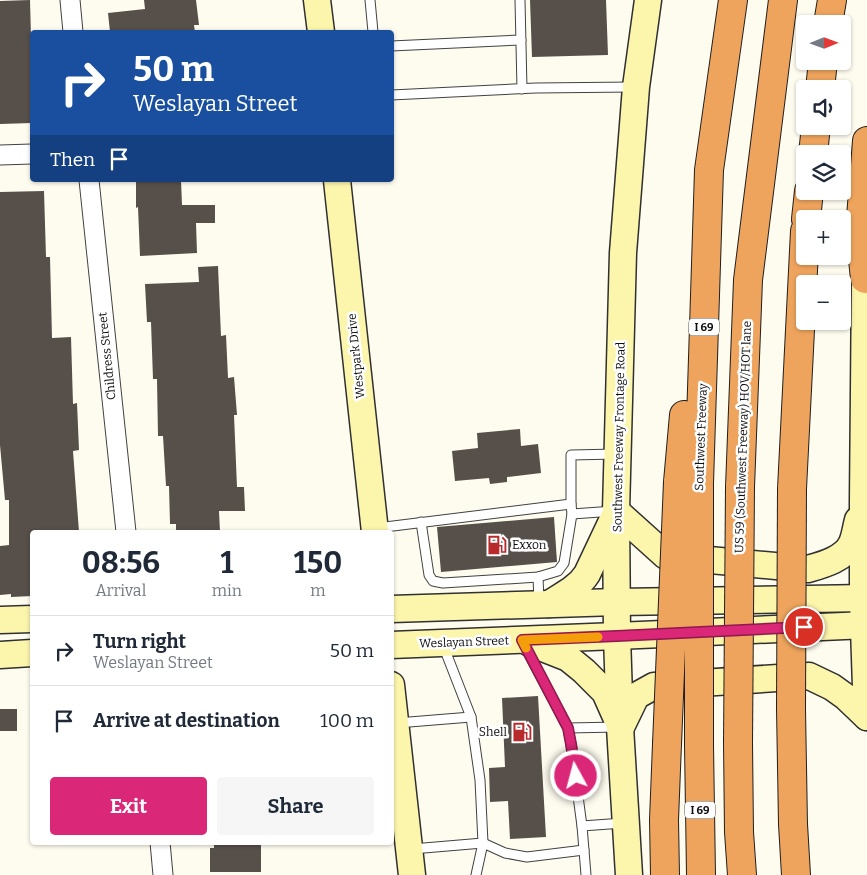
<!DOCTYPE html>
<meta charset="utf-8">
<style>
:root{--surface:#fff;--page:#f6f6f7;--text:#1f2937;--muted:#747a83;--line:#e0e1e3;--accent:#db2777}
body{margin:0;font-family:Bitter,serif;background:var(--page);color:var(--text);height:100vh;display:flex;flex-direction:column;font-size:19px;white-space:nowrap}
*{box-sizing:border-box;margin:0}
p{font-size:16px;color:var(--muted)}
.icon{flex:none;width:28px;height:28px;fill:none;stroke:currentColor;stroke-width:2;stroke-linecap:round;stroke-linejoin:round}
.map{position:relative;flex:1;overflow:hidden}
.drawer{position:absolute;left:30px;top:530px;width:364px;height:315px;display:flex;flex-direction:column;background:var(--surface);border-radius:5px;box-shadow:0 1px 4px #0004}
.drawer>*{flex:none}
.top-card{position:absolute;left:30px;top:30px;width:364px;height:152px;border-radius:5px;box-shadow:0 1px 4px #0004;background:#1a4fa0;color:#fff;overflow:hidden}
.needle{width:32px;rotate:89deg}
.fabs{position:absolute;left:796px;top:15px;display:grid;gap:10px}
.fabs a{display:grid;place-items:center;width:55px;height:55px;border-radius:5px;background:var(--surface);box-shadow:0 1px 4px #0004;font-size:25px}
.pin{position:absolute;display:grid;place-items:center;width:42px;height:42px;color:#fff;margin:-21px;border:2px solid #fff;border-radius:50%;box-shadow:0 1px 5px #0007}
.me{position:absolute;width:55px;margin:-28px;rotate:353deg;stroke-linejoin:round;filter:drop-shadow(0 0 4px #0008)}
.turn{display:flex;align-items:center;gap:18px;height:105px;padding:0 20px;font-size:22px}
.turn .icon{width:65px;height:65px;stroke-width:2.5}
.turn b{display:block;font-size:35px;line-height:42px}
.then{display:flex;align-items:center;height:48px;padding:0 20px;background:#0003;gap:10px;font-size:19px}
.eta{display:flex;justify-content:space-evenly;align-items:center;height:85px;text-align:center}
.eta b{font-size:30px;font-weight:700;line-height:35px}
.button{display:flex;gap:10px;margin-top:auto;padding:10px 20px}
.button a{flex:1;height:58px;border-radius:5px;background:var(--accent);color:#fff;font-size:20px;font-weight:700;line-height:58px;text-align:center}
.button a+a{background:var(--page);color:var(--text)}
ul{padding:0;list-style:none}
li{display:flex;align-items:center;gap:15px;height:70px;padding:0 20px;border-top:1px solid var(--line)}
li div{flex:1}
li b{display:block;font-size:19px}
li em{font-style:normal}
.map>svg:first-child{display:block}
.building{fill:#564f4a}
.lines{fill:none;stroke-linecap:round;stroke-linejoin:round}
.service-casing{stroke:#414141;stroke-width:11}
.minor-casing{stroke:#414141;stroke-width:21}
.secondary-casing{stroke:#303030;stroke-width:29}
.motorway-casing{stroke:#1f1f1f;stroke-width:30}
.service{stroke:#fff;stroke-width:9}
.minor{stroke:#fff;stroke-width:19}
.secondary{stroke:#fcf6ad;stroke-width:26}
.motorway{stroke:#efa45d;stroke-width:28}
.motorway-bridge-casing{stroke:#1f1f1f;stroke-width:30;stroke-linecap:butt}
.motorway-bridge{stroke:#efa45d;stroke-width:28}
.route-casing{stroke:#8e194d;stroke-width:12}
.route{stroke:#db2777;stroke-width:9}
.slow{stroke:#f59e0b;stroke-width:9}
.labels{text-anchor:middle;stroke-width:5;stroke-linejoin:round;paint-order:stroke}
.shield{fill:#fff;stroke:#565656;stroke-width:1}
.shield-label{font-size:11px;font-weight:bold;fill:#0e0e0e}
.street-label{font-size:12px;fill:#0e0e0e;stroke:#fff}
.poi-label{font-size:12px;fill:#0e0e0e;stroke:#fff;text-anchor:start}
</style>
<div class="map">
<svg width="867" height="875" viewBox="0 0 867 875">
<rect width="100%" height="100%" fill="#fefcef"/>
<g class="building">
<polygon points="30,0 31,37 32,37 32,123 0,124 0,1"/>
<polygon points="144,0 196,0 199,25 194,25 195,32 110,32 108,13 145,9"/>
<polygon points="530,0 606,0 608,55 532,57"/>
<polygon points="136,180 181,180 182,205 215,205 215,223 196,223 197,253 140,256 138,207 136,208"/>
<polygon points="44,191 46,257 50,257 52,338 71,337 73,404 77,403 79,450 73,451 79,532 32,532 32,596 11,597 11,594 0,595 0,546 9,545 9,500 5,500 0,445 0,192"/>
<polygon points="218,266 221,336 226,335 228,378 234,377 237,415 234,415 237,487 244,487 245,511 219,511 220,532 176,532 176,524 170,524 169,486 166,486 163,436 158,436 157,379 153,379 151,322 147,322 145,284 199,282 198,267"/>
<polygon points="520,429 521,446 538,444 541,473 507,477 507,482 490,484 489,478 455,481 452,451 478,448 477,433"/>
<polygon points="554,517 557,562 441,572 437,527"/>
<polygon points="538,696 546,837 510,839 508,801 490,802 489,768 505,767 502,698"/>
<rect x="0" y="709" width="17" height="22"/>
<polygon points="214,842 261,842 261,872 210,872 210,848 214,848"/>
</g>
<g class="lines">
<defs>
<g id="service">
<polyline points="370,0 373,32"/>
<polyline points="520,0 522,89"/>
<polyline points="391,46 521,40"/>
<polyline points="391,95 536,88 633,87"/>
<polyline points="614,511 572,514 571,504 571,455 616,454"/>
<polyline points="421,522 429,575 433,581 443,583 538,577 558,571 564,563 572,514"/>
<polyline points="377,528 571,504"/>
<polyline points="538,577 539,602"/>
<polyline points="443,645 471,717 480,780 483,843 476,875"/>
<polyline points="526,649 568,728 571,744 582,826"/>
<polyline points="397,723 471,717"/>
<polyline points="568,728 618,727"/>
<polyline points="412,849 483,843 505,853 527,857 584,850"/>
<polyline points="586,875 582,826 623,823"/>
</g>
<g id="minor">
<polyline points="70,0 73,32"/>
<polyline points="0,155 32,154"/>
<polyline points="89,180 126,532"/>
<polyline points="160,842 163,875"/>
</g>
<g id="secondary">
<polyline points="317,0 321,32"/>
<polyline points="337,180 375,532"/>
<polyline points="867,256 865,279 863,501 863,598 867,717"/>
<path d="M616,511L666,556L808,569C822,565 845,559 852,543C855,536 856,527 858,520"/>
<path d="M549,604C563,595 578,588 587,574L613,519"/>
<polyline points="391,609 617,602 867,598"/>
<polyline points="0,620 32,619"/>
<polyline points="530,643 568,658 584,671 605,692 617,719"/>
<polyline points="391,645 617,636 867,625"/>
<polyline points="0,655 32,653"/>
<polyline points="391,685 412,875"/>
<polyline points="621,727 636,696 654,686 809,676 832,687 846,697 867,717"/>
<polyline points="629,875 620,727 617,636 616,511 623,253 636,87 648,0"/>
</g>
<g id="motorway">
<polyline points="828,24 832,0"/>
<polyline points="820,89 823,61"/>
<polyline points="813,154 816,126"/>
<polyline points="806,219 809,191"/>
<polyline points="865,279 860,230 867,141"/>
<polyline points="678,482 684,415"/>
<polyline points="699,483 709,170 733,0"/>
<polyline points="740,487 748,280 783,0"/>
<polyline points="792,489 805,231"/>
<polyline points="791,709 793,824 796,875"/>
<polyline points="738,743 739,832 742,875"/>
<polyline points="699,745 701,875"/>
<polyline points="665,875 664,820 667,744"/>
</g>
</defs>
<use href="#service" class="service-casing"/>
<use href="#minor" class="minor-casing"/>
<use href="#secondary" class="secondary-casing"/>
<use href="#motorway" class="motorway-casing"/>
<use href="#service" class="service"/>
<use href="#minor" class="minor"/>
<use href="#secondary" class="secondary"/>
<use href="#motorway" class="motorway"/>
<defs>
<g id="motorway-bridge">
<polyline points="791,709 792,489"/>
<polyline points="738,743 740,487"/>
<polyline points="667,744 678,482"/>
<polyline points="699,745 699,483"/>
</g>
</defs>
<use href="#motorway-bridge" class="motorway-bridge-casing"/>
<use href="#motorway-bridge" class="motorway-bridge"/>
</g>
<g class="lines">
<defs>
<polyline id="route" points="576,776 571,744 568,728 522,640 617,636 804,627"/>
</defs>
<use href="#route" class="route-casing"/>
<use href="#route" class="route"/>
<polyline class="slow" points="526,648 522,640 598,637"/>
</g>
<defs>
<symbol id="fuel-bare" viewBox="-9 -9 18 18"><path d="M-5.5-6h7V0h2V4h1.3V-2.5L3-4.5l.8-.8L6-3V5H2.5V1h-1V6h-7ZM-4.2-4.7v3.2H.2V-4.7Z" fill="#b92a2d" stroke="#fff" stroke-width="2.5" paint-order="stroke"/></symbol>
</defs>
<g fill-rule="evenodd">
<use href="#fuel-bare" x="483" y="531" width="28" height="28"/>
<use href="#fuel-bare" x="508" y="718" width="28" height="28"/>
</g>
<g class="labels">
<g class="shield">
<rect x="689" y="318.5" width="30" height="17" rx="4"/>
<rect x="685" y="801.5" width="30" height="17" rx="4"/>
</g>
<g class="shield-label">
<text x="704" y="331">I 69</text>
<text x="700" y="814">I 69</text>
</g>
<g class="street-label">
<text transform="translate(107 356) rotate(-96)" y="4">Childress Street</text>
<text transform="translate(356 356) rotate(-96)" y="4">Westpark Drive</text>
<text transform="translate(619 437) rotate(-89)" y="4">Southwest Freeway Frontage Road</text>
<text transform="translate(701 437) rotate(-88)" y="4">Southwest Freeway</text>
<text transform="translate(743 437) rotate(-88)" y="4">US 59 (Southwest Freeway) HOV/HOT lane</text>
<text transform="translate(464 642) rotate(-2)" y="4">Weslayan Street</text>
</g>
<g class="poi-label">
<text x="512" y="549">Exxon</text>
<text x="507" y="736" text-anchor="end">Shell</text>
</g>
</g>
</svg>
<div class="fabs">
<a><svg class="needle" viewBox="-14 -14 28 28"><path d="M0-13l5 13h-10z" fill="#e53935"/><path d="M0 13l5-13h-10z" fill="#747a83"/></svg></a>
<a><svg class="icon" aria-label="sound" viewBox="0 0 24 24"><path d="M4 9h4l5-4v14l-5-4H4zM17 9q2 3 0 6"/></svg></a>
<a><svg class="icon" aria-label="layers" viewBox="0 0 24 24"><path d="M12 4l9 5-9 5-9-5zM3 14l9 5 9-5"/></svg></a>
<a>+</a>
<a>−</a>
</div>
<div class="pin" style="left:804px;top:627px;background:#d93025"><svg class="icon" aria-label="arrive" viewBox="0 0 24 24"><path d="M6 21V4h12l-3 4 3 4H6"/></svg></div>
<svg class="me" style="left:576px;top:776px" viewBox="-20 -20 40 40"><circle r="17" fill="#db2777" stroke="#fff" stroke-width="3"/><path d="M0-11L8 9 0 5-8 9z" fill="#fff"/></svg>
<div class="top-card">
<div class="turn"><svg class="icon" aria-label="right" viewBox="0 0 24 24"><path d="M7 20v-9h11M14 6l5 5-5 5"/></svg><div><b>50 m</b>Weslayan Street</div></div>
<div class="then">Then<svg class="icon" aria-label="arrive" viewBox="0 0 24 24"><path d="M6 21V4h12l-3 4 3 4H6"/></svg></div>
</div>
<section class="drawer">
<div class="eta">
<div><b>08:56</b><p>Arrival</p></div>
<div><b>1</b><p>min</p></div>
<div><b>150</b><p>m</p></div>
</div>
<ul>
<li><svg class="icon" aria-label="right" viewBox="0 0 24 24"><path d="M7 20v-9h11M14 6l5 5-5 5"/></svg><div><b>Turn right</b><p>Weslayan Street</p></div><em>50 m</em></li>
<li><svg class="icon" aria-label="arrive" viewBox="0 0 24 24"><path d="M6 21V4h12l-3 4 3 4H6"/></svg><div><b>Arrive at destination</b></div><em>100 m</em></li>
</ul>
<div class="button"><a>Exit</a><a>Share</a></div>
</section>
</div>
